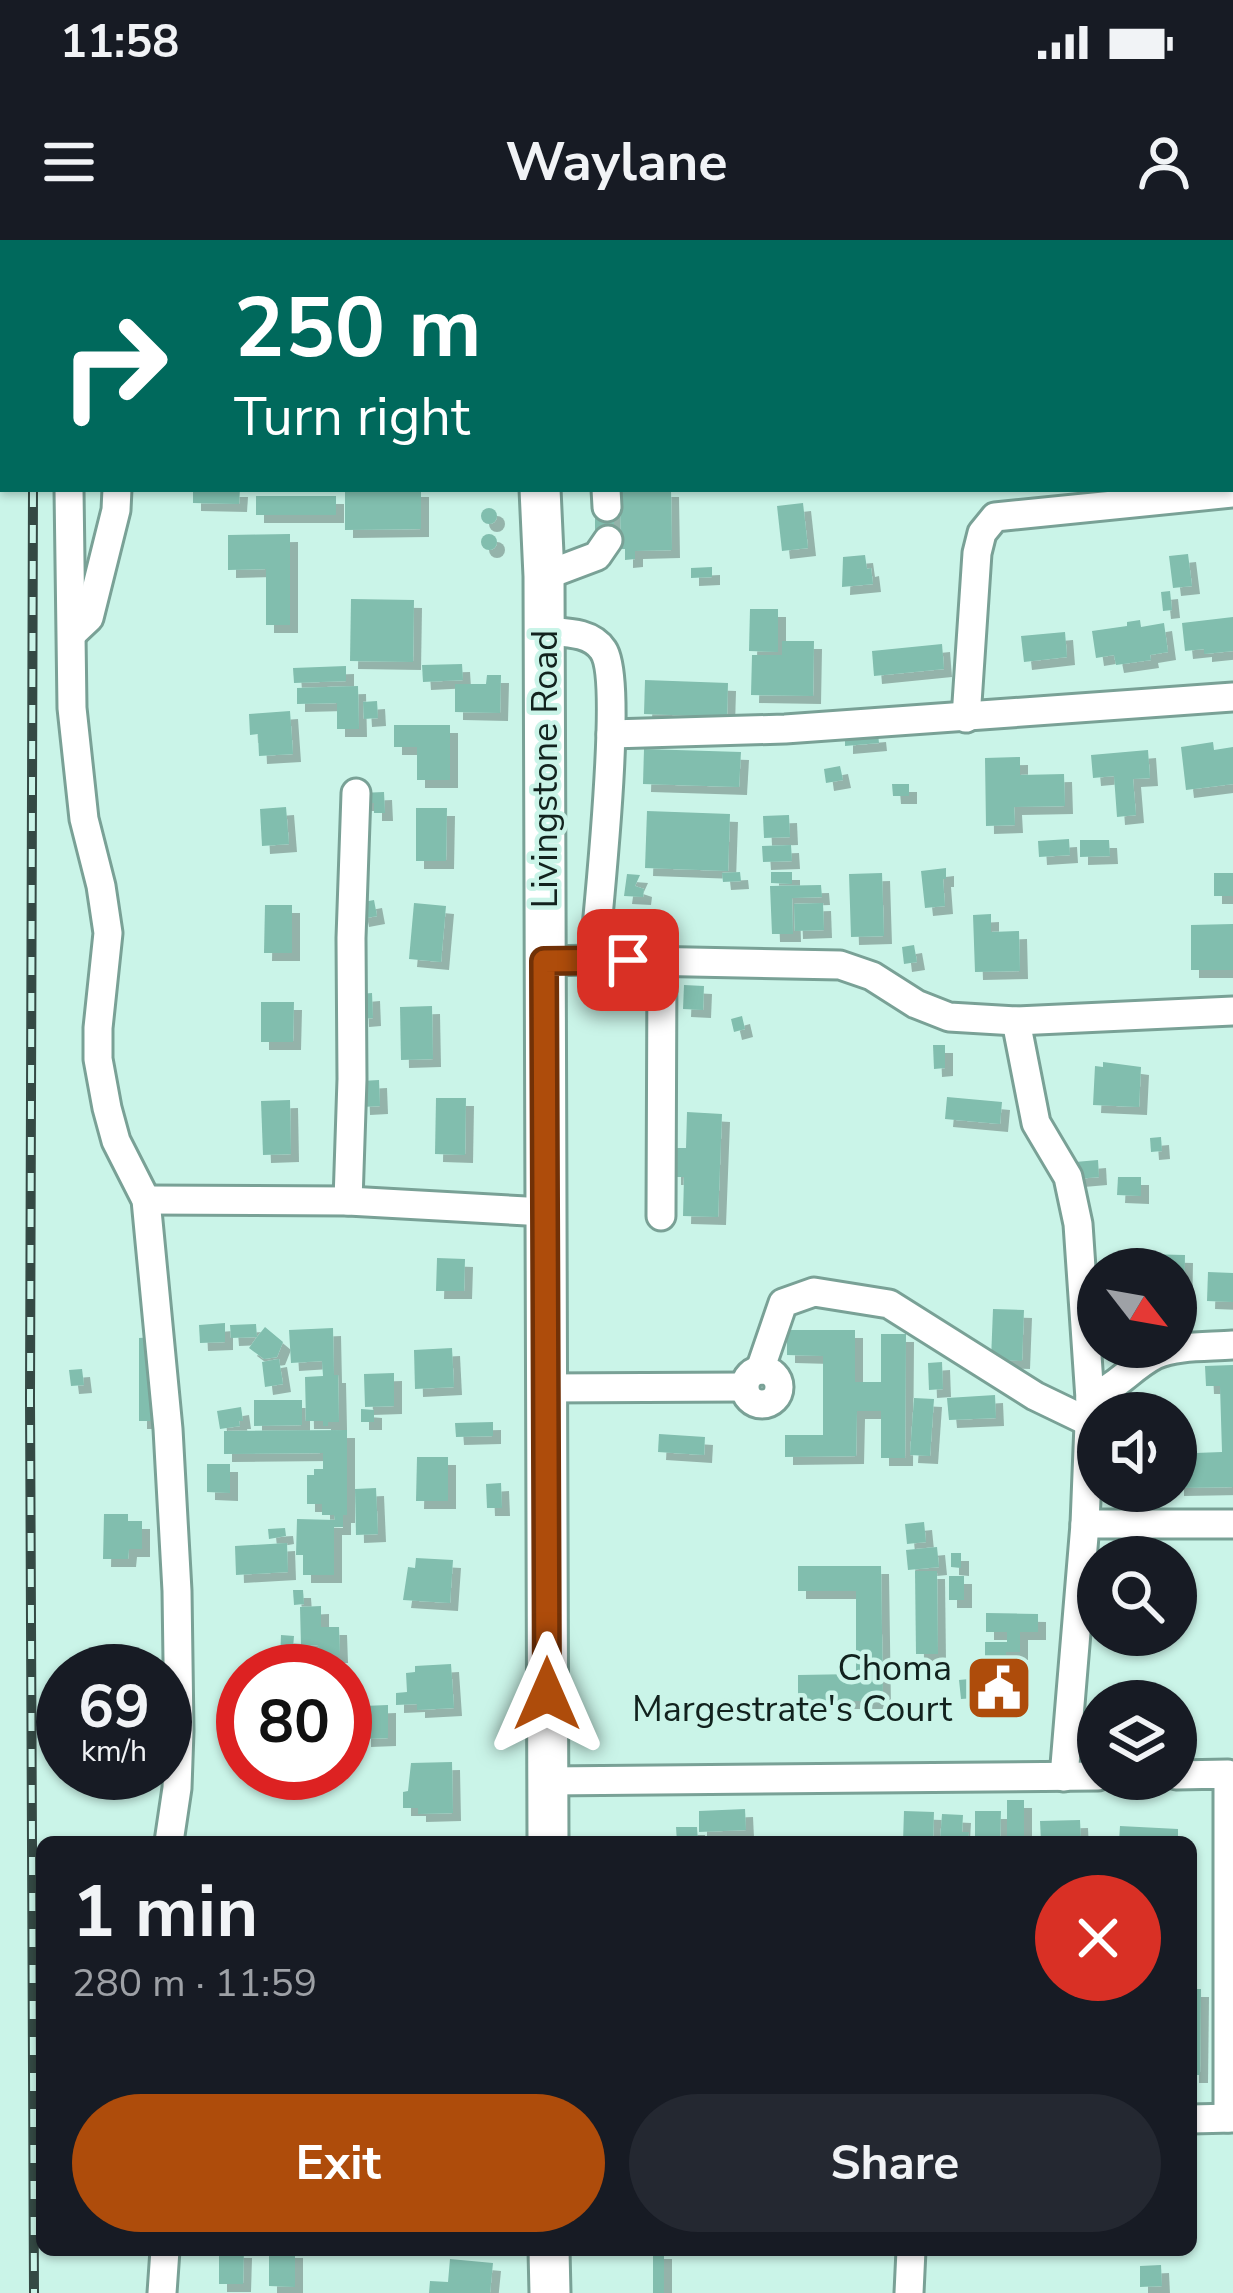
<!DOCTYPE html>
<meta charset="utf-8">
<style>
:root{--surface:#171b24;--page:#242831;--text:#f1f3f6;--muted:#9ea1a6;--accent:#ae4c0b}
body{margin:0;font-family:"Nunito Sans",sans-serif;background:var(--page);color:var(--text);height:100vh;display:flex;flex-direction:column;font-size:45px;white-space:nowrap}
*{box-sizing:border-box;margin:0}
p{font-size:39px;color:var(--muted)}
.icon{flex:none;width:66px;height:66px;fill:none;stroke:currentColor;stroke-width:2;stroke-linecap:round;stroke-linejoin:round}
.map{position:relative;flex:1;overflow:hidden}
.side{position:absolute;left:36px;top:1596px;width:1161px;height:420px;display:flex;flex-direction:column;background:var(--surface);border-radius:18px;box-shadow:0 3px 9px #0004}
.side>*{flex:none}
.hud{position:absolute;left:0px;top:0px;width:1233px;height:252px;box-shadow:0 3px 9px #0004;background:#00695c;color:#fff;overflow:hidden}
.needle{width:78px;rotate:121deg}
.controls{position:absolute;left:1077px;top:1008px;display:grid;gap:24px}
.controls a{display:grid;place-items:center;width:120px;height:120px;border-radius:50%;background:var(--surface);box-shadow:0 3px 9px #0004;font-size:60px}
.speed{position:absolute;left:36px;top:1404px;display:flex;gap:24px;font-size:60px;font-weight:700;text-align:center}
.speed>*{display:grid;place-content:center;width:156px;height:156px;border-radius:50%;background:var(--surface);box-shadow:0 3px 9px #0004;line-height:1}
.speed small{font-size:30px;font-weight:400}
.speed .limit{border:18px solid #d22;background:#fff;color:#111}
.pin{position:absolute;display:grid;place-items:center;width:102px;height:102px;color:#fff;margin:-51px;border-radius:24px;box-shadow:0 6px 18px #0006}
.me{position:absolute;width:132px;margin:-66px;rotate:0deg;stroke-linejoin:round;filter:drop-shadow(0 0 9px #0008)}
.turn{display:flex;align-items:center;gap:42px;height:252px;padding:0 36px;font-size:54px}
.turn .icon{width:156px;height:156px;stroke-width:2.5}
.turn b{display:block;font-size:84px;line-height:102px}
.round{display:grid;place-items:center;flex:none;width:126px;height:126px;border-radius:63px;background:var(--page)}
.head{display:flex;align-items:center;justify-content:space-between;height:204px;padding:0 36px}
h1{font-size:72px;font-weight:700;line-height:90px}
.primary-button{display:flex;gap:24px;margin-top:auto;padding:24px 36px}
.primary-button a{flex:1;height:138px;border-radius:72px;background:var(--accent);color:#fff;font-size:48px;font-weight:700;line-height:138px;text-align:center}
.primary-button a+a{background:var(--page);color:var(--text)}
.status{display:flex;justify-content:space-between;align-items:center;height:84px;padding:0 60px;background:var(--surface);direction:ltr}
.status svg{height:33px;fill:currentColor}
header{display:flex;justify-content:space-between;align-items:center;height:156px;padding:0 36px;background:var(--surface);font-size:54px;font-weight:700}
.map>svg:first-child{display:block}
.building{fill:#81beae;filter:url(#shadow)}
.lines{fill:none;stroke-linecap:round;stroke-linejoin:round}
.minor-casing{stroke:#79a196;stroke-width:33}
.highway-casing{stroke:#79a196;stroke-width:45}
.minor{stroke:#fff;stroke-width:27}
.highway{stroke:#fff;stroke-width:39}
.rail-casing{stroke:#344944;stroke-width:10}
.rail{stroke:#caf4e8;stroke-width:6;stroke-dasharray:18;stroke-linecap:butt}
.route-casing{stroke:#713107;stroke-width:30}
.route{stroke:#ae4c0b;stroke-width:21}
.labels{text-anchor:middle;stroke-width:9;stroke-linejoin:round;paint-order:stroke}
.street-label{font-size:36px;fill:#12221e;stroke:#caf4e8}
.poi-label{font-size:36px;fill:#12221e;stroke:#caf4e8;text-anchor:end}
</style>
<div class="status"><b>11:58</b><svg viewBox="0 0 49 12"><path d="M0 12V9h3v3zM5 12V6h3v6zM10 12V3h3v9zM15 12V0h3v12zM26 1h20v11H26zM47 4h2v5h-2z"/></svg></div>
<header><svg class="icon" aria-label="menu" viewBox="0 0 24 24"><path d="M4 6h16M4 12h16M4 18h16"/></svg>Waylane<svg class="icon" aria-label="person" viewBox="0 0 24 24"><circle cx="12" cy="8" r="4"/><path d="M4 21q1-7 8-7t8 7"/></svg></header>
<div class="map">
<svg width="1233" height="2053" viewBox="0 0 1233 2053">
<defs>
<filter id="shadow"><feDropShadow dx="8" dy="8" stdDeviation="0" flood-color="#0004"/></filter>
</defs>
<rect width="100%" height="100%" fill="#caf4e8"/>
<g class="building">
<polygon points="193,249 240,249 239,264 193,263"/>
<polygon points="345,249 421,249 421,289 345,290"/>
<polygon points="620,249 671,249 672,310 635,311 635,319 625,320 625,309 621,309"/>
<rect x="256" y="256" width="80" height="19"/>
<polygon points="803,263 808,308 782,311 777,266"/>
<polygon points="614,266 614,300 601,290 595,290 595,267"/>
<circle cx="489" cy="276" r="8"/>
<polygon points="290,294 290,385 266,385 266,329 228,330 228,295"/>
<circle cx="489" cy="302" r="8"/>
<polygon points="1188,314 1192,346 1173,348 1169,316"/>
<polygon points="865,315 867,329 871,328 873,344 842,347 843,317"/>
<polygon points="712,327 712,337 691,338 691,328"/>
<polygon points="1170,351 1172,370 1163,371 1161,352"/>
<polygon points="351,359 414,360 413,422 350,421"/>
<polygon points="750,369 778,369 778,412 749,411"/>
<polygon points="1233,377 1233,411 1204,414 1204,409 1185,411 1182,383"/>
<polygon points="1140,380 1141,387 1164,383 1168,412 1150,415 1151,420 1116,425 1114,415 1096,418 1092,391 1127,386 1127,382"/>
<polygon points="1065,392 1067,417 1024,422 1021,396"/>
<polygon points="782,401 814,401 813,456 751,455 752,415 782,415"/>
<polygon points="942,404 944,429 874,436 872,411"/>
<polygon points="462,424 463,440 423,442 422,425"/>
<polygon points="346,426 346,441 294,443 293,428"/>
<polygon points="487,435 501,435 500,473 455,472 455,444 486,444"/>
<polygon points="645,440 728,443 727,477 644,474"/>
<polygon points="358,446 359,489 337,489 337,463 297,464 297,448"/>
<polygon points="377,461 378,478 364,479 363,462"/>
<polygon points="290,471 293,514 259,516 258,494 250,495 249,474"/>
<polygon points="394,485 450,485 450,540 417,540 417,507 394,507"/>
<polygon points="878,494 879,503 845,506 845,497"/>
<polygon points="1213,502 1214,510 1233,507 1233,544 1186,550 1181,507"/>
<polygon points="644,509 741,512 739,547 643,544"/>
<polygon points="1148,510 1150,538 1133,539 1136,575 1117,577 1114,536 1093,538 1091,515"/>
<polygon points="1020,517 1020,535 1064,534 1065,566 1014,567 1015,585 986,586 985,518"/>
<polygon points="840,526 843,540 826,543 824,529"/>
<polygon points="892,544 909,544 909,556 893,556"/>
<polygon points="384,552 385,573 374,573 374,563 361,563 360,553"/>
<polygon points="286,567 289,604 262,606 260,569"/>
<polygon points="416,568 447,568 446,621 416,621"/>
<polygon points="647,571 730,574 728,631 645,628"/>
<polygon points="789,575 790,597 764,598 763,576"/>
<polygon points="1069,599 1070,615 1039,617 1038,601"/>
<polygon points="1080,600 1109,600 1110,616 1080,617"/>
<polygon points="791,605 792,621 763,622 762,606"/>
<polygon points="946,628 946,639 943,639 945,666 925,668 921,631"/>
<polygon points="740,632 741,641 723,642 722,633"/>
<polygon points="771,632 792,632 792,644 771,643"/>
<polygon points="882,633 884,696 851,697 849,634"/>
<rect x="1214" y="633" width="19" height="23"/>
<polygon points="627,634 640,635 635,646 644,649 643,657 624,656"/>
<polygon points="821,645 822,657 792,658 793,694 772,694 770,646"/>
<polygon points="374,660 377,676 361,679 358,663"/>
<polygon points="414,663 446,666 441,722 409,719"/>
<polygon points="823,663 824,690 795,691 794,664"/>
<polygon points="265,665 292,665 292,713 264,713"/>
<polygon points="991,674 991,692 1019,691 1020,731 975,732 973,675"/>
<polygon points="1233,684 1233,730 1191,730 1191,685"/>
<polygon points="914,705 917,722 904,724 902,707"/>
<polygon points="684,745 704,746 703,770 683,769"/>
<polygon points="372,753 373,778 361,779 360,754"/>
<polygon points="261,762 294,762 293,802 261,802"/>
<polygon points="432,766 433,819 401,820 400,767"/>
<polygon points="742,776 745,789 734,792 731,779"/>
<polygon points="933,805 945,805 945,828 934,829"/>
<polygon points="1103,822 1141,827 1139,867 1093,865 1095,826 1103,827"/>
<polygon points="379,840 380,866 362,867 361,841"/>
<polygon points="947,857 1002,862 1000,884 945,879"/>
<polygon points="436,858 466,858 465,915 435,914"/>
<polygon points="290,860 291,914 263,915 261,861"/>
<polygon points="687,872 722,874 718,977 683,976 684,937 673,937 673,908 686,908"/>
<polygon points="1161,897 1162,911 1151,912 1150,898"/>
<polygon points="1098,920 1099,937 1076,939 1075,922"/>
<polygon points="1118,937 1141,937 1141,956 1117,955"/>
<polygon points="1142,1014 1185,1015 1184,1067 1176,1067 1176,1029 1142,1029"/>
<polygon points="437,1018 465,1019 464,1051 436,1051"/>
<polygon points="1208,1032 1233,1033 1233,1062 1207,1061"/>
<polygon points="993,1069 1024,1070 1022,1121 991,1120"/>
<polygon points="225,1083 225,1102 200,1103 199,1085"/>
<polygon points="256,1084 257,1097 265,1087 283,1102 277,1117 264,1119 249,1108 257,1097 231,1098 230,1085"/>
<polygon points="333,1088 334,1135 338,1135 339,1182 328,1182 328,1186 323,1186 323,1181 306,1181 305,1137 323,1136 322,1121 291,1123 289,1090"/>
<polygon points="787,1090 855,1090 855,1142 881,1142 881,1094 906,1094 905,1218 881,1218 881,1171 857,1171 856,1216 785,1217 785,1195 823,1195 823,1116 787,1115"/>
<polygon points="154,1097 154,1181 139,1181 139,1098"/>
<polygon points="452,1108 454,1147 415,1149 414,1110"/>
<polygon points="279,1119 283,1144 265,1147 262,1122"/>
<polygon points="942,1122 943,1149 929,1150 928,1123"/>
<polygon points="1233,1125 1233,1247 1176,1248 1176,1206 1195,1205 1195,1213 1222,1212 1220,1146 1206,1146 1205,1126"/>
<polygon points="82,1129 84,1145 71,1146 69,1130"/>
<polygon points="394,1133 394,1166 365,1167 364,1134"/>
<polygon points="995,1155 996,1178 949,1180 947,1158"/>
<polygon points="914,1158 934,1159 930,1216 910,1215"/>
<polygon points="254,1160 302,1160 302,1185 254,1186"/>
<polygon points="241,1167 243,1181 239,1181 240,1186 220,1189 217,1171"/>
<polygon points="361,1169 374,1170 374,1182 361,1182"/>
<polygon points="493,1182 493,1196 456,1197 455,1183"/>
<polygon points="347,1190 347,1275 343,1275 343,1287 334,1287 334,1335 303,1335 303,1315 296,1315 297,1279 335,1280 334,1275 322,1275 322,1264 307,1264 307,1235 314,1235 314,1229 323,1229 323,1213 224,1214 224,1191"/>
<polygon points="659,1194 705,1197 704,1215 658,1212"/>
<polygon points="417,1217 448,1217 448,1261 416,1261"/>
<polygon points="207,1224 230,1224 230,1253 207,1252"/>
<polygon points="501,1243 502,1268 487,1268 486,1244"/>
<polygon points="376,1248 378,1294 356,1295 355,1249"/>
<polygon points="104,1274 128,1274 128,1281 142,1281 142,1309 129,1309 128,1319 103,1319"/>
<polygon points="924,1282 926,1302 907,1304 905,1284"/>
<polygon points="285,1288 286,1296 269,1299 268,1289"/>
<polygon points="287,1303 288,1332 236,1335 235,1306"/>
<polygon points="937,1307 939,1327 908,1330 906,1310"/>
<polygon points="951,1313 961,1313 961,1328 951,1327"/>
<polygon points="416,1318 453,1320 450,1363 403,1360 408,1327 415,1328"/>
<polygon points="798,1326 881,1326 883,1461 798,1461 798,1435 856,1434 856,1351 798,1351"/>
<polygon points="915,1331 937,1331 938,1414 916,1414"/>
<rect x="949" y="1336" width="15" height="24"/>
<polygon points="293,1350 303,1350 304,1364 294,1365"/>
<polygon points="321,1366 321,1387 339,1387 340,1415 319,1415 318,1405 301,1406 300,1367"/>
<polygon points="986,1373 1038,1374 1038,1392 1020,1392 1020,1412 1006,1412 1006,1461 985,1461 985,1402 1007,1402 1007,1392 986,1392"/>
<polygon points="281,1395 294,1396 292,1420 280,1420"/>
<polygon points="451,1424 454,1468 417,1470 417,1464 396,1465 396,1453 407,1452 406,1433 415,1432 415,1426"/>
<polygon points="979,1438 982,1462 975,1463 975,1458 961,1459 959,1440"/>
<polygon points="388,1465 388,1498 363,1499 363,1466"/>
<polygon points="452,1522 453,1573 418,1574 418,1568 403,1568 403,1552 408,1551 411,1523"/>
<rect x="1007" y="1560" width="17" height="42"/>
<polygon points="745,1569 746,1590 699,1592 699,1571"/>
<polygon points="904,1571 934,1572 933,1602 903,1602"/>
<polygon points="975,1571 1001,1571 1000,1602 975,1602"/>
<polygon points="942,1574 963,1575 962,1592 969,1592 968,1602 940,1602"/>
<polygon points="1080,1580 1081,1602 1041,1602 1040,1581"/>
<polygon points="1120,1586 1178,1589 1178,1602 1119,1602"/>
<polygon points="676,1587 697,1587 698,1602 677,1602"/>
<polygon points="1191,1749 1201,1749 1200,1835 1191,1835"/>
<polygon points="219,2010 244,2010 243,2044 219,2044"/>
<polygon points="269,2010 295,2010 295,2047 269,2046"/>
<rect x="653" y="2011" width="11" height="42"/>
<polygon points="450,2019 493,2023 490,2053 429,2053 430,2041 448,2042"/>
<polygon points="1161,2025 1162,2046 1140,2047 1140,2026"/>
</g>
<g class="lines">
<defs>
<g id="minor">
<polyline points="0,190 3,190"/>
<polyline points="69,249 72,468 84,579 101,646 108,693 98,788 98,819 107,868 116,901 146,960 168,1189 177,1351 179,1491 177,1548 169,1602"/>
<polyline points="606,249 607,267"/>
<polyline points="544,336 597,316 608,300"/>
<path d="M543,391C564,393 590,391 603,410C624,440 598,670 594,720"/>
<polyline points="72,394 89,378 116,270 117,249"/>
<polyline points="966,478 977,313 982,293 995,277 1233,253"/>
<polyline points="611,494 785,489 1233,457"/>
<polyline points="545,721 594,720 840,725 872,736 916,764 949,777 1016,781 1233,771"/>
<polyline points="1016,781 1036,883 1068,937 1078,984 1090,1159 1085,1284"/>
<polyline points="146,960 348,961 545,972"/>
<polyline points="348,961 352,839 351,698 356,553"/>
<polyline points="661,976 662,721"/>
<polyline points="760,1130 783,1063 814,1052 889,1064 1035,1156 1089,1182"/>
<circle cx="762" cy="1147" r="17"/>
<polyline points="546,1148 744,1147"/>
<path d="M1090,1159C1117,1147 1133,1126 1155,1115C1176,1105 1209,1107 1233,1105"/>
<polyline points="1176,1535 1228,1534 1228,1878"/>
<polyline points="1064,1537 1085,1284 1233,1284"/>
<polyline points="548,1541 1098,1536"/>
<polyline points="1191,1879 1233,1878"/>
<polyline points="162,2053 165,2010"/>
<polyline points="909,2053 911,2010"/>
</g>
<g id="highway">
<polyline points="535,0 535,3"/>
<polyline points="540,249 544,336 548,1602"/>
<polyline points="549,2010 550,2053"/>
</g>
</defs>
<use href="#minor" class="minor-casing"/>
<use href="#highway" class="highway-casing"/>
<use href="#minor" class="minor"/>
<use href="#highway" class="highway"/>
<defs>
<g id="rail">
<polyline points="77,3 77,0"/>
<polyline points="33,249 30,1159 34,2053"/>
</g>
</defs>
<use href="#rail" class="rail-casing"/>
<use href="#rail" class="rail"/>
</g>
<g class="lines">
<defs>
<polyline id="route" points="547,1454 544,721 628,720"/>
</defs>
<use href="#route" class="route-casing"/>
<use href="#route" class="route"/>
</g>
<defs>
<symbol id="civic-square" viewBox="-11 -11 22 22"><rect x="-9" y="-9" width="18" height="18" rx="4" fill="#ae4c0b" stroke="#caf4e8"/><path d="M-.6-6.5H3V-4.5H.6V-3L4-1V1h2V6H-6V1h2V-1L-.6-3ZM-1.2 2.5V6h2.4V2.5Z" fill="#fff"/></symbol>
</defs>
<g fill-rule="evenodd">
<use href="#civic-square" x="961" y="1410" width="76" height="76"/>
</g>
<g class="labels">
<g class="street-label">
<text transform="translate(544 529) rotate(-90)" y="13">Livingstone Road</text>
</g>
<g class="poi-label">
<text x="952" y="1440">Choma<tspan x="952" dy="41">Margestrate's Court</tspan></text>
</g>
</g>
</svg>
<div class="controls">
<a><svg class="needle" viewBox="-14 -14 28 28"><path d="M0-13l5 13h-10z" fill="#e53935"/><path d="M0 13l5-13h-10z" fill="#9ea1a6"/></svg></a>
<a><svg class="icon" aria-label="sound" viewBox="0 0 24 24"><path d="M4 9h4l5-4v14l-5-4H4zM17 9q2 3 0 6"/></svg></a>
<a><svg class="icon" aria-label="search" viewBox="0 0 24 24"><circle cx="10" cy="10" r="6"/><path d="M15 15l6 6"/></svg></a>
<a><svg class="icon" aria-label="layers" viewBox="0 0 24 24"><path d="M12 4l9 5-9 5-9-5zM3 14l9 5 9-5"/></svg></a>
</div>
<div class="speed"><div>69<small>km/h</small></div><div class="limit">80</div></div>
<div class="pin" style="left:628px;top:720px;background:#d93025"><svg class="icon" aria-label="arrive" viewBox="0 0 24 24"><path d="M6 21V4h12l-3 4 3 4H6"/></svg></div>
<svg class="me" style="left:547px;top:1454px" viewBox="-20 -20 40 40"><path d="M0-17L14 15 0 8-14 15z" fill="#ae4c0b" stroke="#fff" stroke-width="4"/></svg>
<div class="hud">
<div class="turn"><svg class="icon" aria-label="right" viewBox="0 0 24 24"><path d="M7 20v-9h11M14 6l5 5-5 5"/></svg><div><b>250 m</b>Turn right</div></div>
</div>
<section class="side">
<div class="head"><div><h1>1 min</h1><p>280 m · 11:59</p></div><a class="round" style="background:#d93025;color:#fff"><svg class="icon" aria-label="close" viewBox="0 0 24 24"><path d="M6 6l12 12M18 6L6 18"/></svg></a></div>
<div class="primary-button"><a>Exit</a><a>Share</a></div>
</section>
</div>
